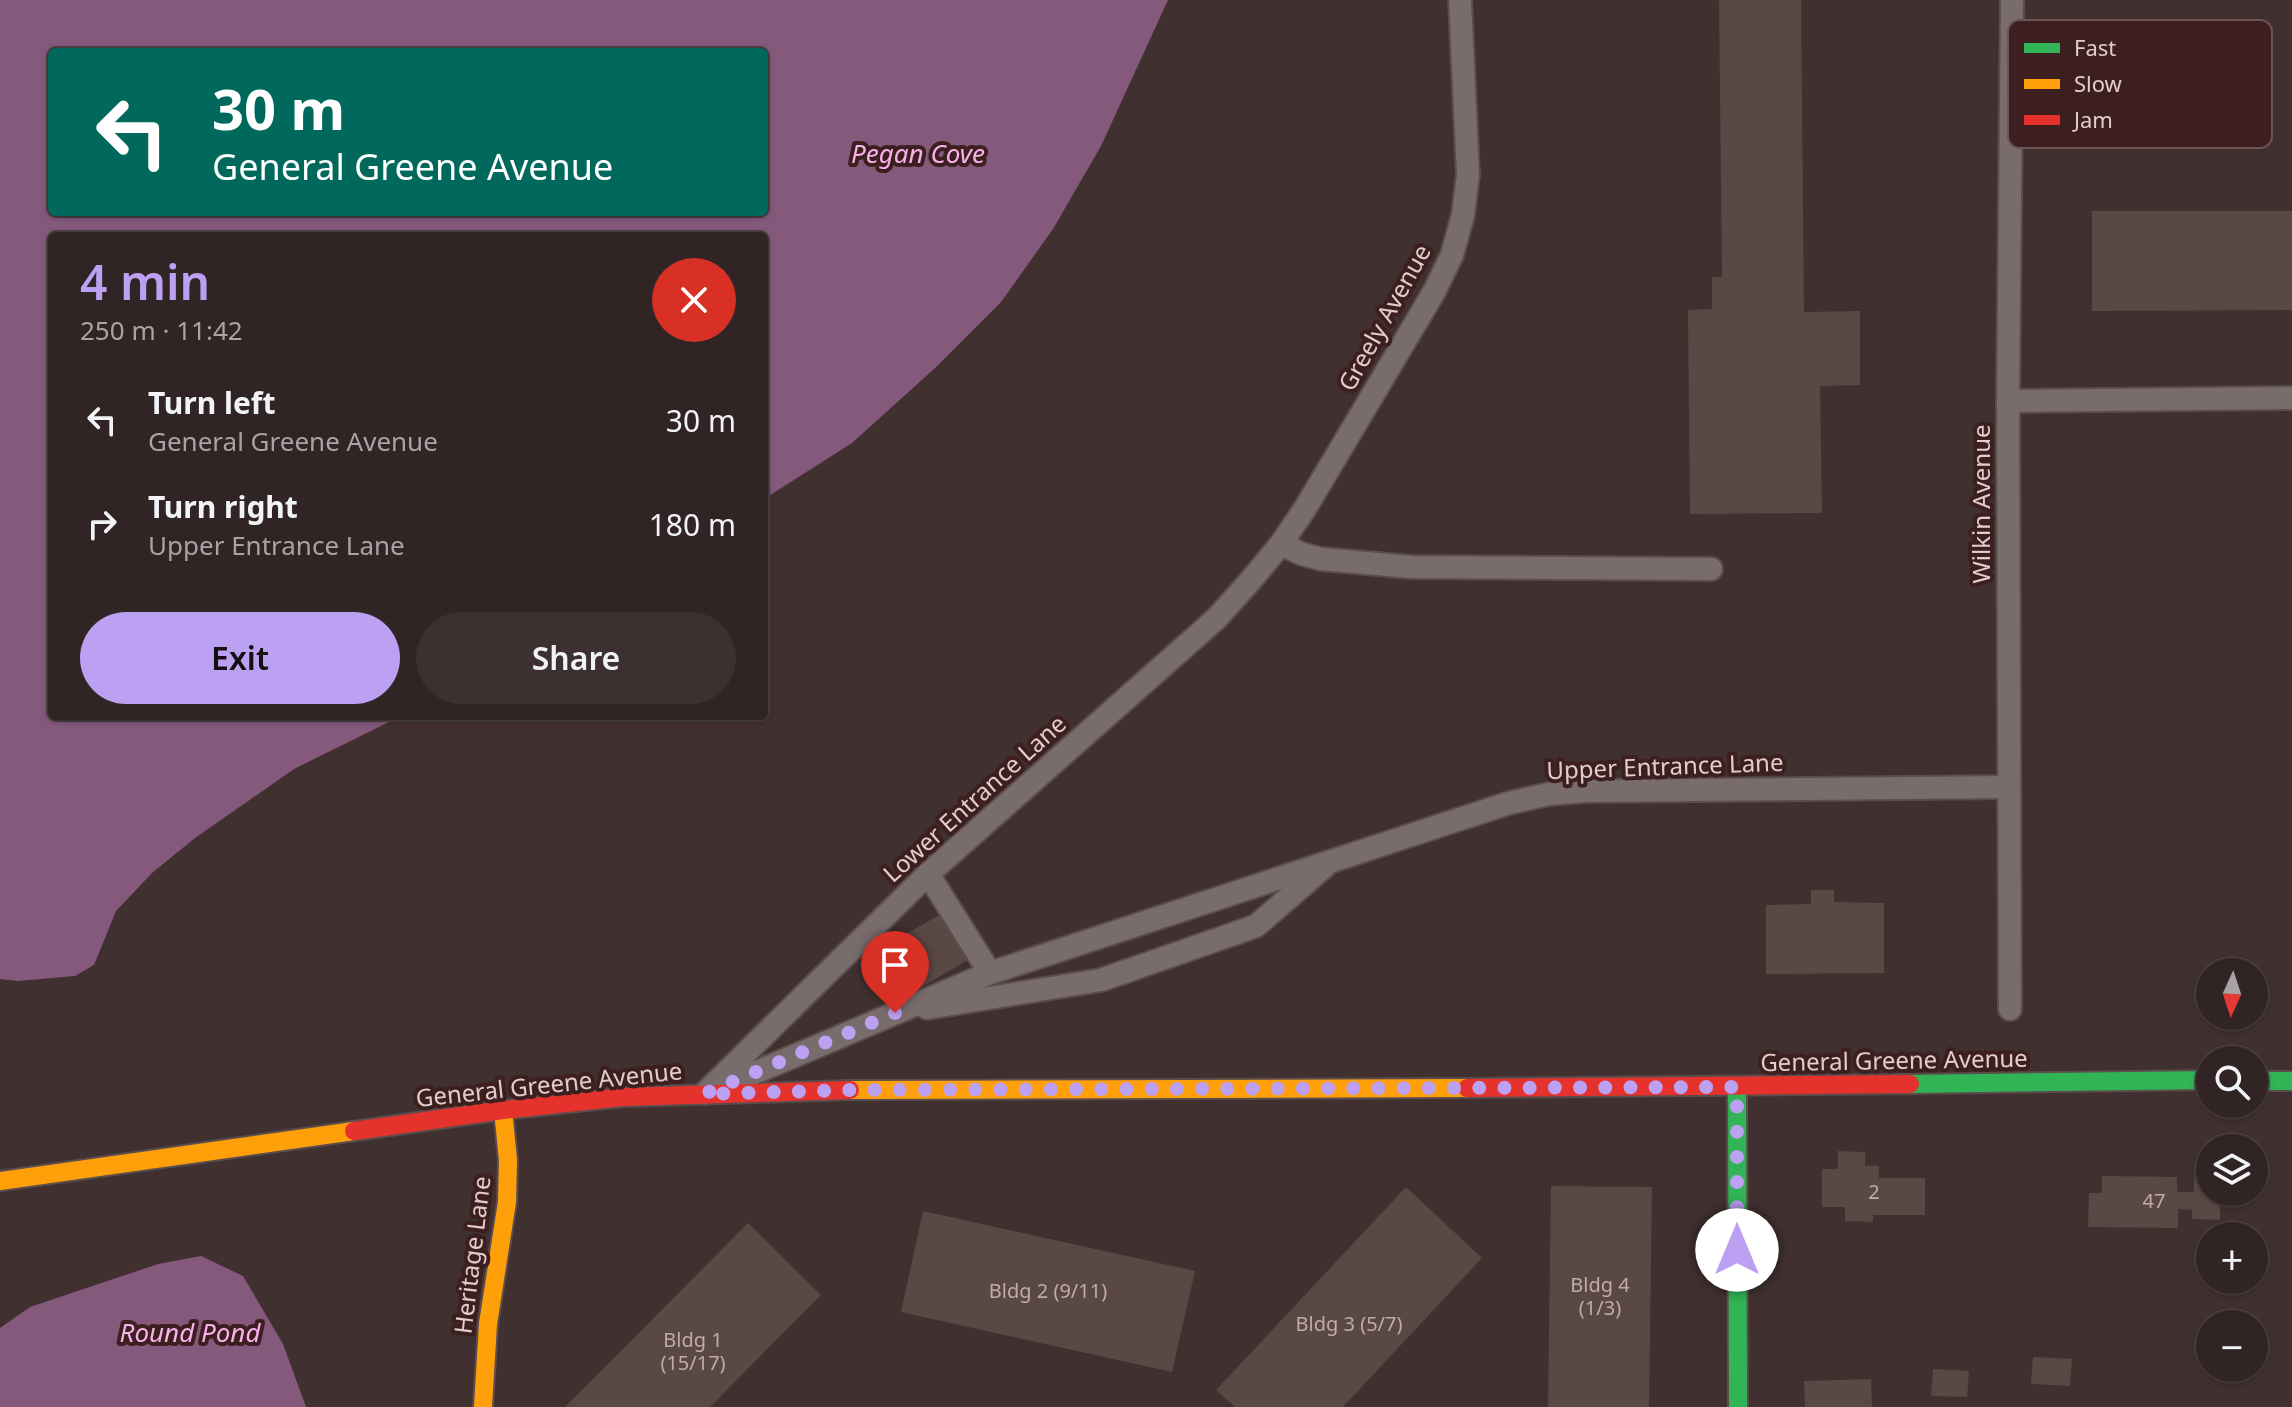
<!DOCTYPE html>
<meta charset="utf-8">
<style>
:root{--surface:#312424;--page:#3d3031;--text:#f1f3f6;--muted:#a8a4a6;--line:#4c4141;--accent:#bca0f2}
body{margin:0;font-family:"Noto Sans",sans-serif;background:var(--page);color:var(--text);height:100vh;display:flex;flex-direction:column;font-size:30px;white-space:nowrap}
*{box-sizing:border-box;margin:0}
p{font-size:26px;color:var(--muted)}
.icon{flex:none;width:44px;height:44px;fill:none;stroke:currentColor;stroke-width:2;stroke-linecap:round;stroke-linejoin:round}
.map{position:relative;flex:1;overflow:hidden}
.details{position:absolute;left:48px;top:232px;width:720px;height:488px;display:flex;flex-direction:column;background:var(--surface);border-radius:8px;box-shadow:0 2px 6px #0004,0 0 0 2px var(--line)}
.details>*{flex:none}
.guide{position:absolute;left:48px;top:48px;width:720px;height:168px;border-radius:8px;box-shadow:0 2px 6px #0004,0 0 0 2px var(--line);background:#00695c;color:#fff;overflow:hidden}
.needle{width:52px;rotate:183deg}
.tools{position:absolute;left:2196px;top:958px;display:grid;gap:16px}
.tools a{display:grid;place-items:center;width:72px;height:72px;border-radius:50%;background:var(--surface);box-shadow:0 2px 6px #0004,0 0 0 2px var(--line);font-size:40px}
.pin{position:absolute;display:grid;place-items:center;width:68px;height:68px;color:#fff;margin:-82px -34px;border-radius:50% 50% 50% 0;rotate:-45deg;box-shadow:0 0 8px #0007}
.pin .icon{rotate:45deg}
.me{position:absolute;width:88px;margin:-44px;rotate:0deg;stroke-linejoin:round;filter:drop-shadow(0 0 6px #0008)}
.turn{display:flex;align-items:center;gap:28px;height:168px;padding:0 32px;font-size:36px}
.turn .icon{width:104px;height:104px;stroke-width:2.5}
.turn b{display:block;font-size:56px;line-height:68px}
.round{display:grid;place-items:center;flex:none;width:84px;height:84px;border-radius:42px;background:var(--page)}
.headline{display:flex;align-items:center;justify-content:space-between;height:136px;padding:0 32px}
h1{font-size:48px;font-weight:600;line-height:60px;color:var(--accent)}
.button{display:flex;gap:16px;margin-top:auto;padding:16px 32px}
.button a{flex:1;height:92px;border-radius:48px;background:var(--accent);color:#111;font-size:32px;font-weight:600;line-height:92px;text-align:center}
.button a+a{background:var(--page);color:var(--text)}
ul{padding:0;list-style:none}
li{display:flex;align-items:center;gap:24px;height:104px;padding:0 32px}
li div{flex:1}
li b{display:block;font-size:30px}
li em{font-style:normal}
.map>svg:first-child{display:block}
.water{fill:#84597c;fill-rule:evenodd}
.building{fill:#5a4844}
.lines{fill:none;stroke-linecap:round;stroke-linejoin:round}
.lane-casing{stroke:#5b4d4c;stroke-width:26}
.fast-casing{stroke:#5b4d4c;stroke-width:22}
.slow-casing{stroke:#5b4d4c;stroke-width:22}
.jam-casing{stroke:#5b4d4c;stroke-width:22}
.lane{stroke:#796c6c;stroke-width:22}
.fast{stroke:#30b455;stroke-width:18}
.slow{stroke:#ff9f0a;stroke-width:18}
.jam{stroke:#e5322d;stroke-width:18}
.route{stroke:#bca0f2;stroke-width:14;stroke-dasharray:0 25.2}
.labels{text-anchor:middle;stroke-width:8;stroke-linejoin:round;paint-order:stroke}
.number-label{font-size:20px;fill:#bfacaa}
.street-label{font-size:24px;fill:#e1cdcc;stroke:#3d1f20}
.water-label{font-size:26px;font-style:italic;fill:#f8b2eb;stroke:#3d1f20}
.key{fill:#3d1f20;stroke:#6e5354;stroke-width:2}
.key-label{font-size:22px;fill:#e1cdcc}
</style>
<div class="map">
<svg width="2292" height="1407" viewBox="0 0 2292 1407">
<rect width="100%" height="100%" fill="#413030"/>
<g class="water">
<path d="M0,0H1168L1101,146L1053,229L1001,302L934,369L852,443L764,499V236H52V716H401L294,769L195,838L152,873L116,911L94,965L75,976L18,981L0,979ZM52,52H764V212H52Z"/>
<polygon points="201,1256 243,1276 283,1344 306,1407 0,1407 0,1328 30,1307 158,1264"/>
</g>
<g class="building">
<polygon points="1719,0 1801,0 1804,312 1860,311 1860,385 1820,386 1822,513 1690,514 1688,310 1712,309 1712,277 1722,277"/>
<polygon points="2092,211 2292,211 2292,310 2092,311"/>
<polygon points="1811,890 1834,890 1834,902 1884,903 1884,973 1766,974 1766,905 1811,904"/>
<polygon points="946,911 973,957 915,991 887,945"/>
<polygon points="1838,1151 1865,1152 1865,1166 1879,1166 1879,1178 1925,1178 1925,1215 1873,1215 1873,1222 1845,1221 1845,1207 1822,1207 1822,1169 1838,1169"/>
<polygon points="2102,1176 2177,1177 2177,1192 2194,1192 2194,1176 2210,1177 2210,1192 2220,1192 2220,1220 2192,1219 2192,1210 2178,1209 2178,1228 2088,1227 2089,1193 2102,1193"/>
<polygon points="1551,1186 1652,1187 1649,1407 1548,1407"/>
<polygon points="1406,1187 1482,1258 1343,1407 1235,1407 1216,1390"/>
<polygon points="923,1211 1195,1271 1172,1372 901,1312"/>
<polygon points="748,1223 821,1295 710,1407 565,1407"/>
<polygon points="2033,1357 2072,1359 2070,1386 2031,1384"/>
<polygon points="1933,1369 1969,1371 1967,1397 1931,1396"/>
<polygon points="1871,1379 1872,1407 1805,1407 1804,1381"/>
</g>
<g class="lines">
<defs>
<g id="lane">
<polyline points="2008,401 2292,398"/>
<polyline points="1281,544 1302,554 1321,559 1411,567 1711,569"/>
<polyline points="928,874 990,973"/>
<polyline points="927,1008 1101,980 1256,926 1324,867"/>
<polyline points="2010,1009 2008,401 2012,0"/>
<polyline points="733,1082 990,973 1509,803 1549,794 1585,791 2009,787"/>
<polyline points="705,1093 928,874 1217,618 1251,580 1281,544 1306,507 1434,292 1452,255 1463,215 1468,175 1460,0"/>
</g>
<g id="fast">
<polyline points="2254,1081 2292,1081"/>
<polyline points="1910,1084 2210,1080"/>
<polyline points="1737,1087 1738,1407"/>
</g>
<g id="slow">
<polyline points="850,1090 1467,1088"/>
<polyline points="0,1181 354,1131"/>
<polyline points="483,1407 488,1324 507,1202 508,1160 503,1110"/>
</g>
<g id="jam">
<polyline points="1467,1088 1910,1084"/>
<polyline points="354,1131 503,1110 623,1097 850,1090"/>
</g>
</defs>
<use href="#lane" class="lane-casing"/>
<use href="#fast" class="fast-casing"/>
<use href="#slow" class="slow-casing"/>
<use href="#jam" class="jam-casing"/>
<use href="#lane" class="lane"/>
<use href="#fast" class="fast"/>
<use href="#slow" class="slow"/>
<use href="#jam" class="jam"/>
</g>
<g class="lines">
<polyline class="route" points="895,1013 704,1094 852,1090 1737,1087 1737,1250"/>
</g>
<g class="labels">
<g class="number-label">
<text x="1874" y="1199">2</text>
<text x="2154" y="1208">47</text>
<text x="1600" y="1292">Bldg 4<tspan x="1600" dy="23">(1/3)</tspan></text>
<text x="1048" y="1298">Bldg 2 (9/11)</text>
<text x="1349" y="1331">Bldg 3 (5/7)</text>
<text x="693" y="1347">Bldg 1<tspan x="693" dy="23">(15/17)</tspan></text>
</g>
<g class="street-label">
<text transform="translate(1385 318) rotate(-61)" y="8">Greely Avenue</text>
<text transform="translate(1982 504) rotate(-90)" y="8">Wilkin Avenue</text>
<text transform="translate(1665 767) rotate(-2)" y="8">Upper Entrance Lane</text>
<text transform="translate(975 799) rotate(-42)" y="8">Lower Entrance Lane</text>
<text transform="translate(1894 1061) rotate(-1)" y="8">General Greene Avenue</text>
<text transform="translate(549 1085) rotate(-6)" y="8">General Greene Avenue</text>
<text transform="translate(473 1255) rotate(-83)" y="8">Heritage Lane</text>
</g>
<g class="water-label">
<text x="918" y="163">Pegan Cove</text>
<text x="190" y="1342">Round Pond</text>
</g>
</g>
<rect x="2008" y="20" width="264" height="128" rx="12" class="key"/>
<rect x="2024" y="43" width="36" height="10" fill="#30b455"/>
<rect x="2024" y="79" width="36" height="10" fill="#ff9f0a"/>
<rect x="2024" y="115" width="36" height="10" fill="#e5322d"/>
<g class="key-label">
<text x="2074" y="56">Fast</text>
<text x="2074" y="92">Slow</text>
<text x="2074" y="128">Jam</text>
</g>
</svg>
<div class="tools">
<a><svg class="needle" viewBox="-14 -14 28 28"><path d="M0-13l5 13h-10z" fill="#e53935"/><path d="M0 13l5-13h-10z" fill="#a8a4a6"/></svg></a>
<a><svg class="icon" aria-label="search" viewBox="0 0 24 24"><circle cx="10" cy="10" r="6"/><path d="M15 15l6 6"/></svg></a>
<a><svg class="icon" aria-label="layers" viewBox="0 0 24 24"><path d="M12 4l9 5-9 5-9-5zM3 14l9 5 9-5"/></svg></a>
<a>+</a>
<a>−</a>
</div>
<div class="pin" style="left:895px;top:1013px;background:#d93025"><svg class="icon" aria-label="arrive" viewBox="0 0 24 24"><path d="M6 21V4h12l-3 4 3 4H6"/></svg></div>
<svg class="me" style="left:1737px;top:1250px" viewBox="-20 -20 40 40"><circle r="19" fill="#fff"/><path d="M0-13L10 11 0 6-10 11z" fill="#bca0f2"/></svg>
<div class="guide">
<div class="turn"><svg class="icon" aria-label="left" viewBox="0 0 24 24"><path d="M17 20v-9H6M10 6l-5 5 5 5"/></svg><div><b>30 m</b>General Greene Avenue</div></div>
</div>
<section class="details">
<div class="headline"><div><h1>4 min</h1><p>250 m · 11:42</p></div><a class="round" style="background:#d93025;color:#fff"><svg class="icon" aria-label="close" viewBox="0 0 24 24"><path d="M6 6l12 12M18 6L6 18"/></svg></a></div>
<ul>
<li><svg class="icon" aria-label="left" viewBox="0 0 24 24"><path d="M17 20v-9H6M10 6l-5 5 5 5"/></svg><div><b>Turn left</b><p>General Greene Avenue</p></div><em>30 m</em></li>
<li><svg class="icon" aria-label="right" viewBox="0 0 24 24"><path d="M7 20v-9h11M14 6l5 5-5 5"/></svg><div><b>Turn right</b><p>Upper Entrance Lane</p></div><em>180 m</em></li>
</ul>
<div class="button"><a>Exit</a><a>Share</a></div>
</section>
</div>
